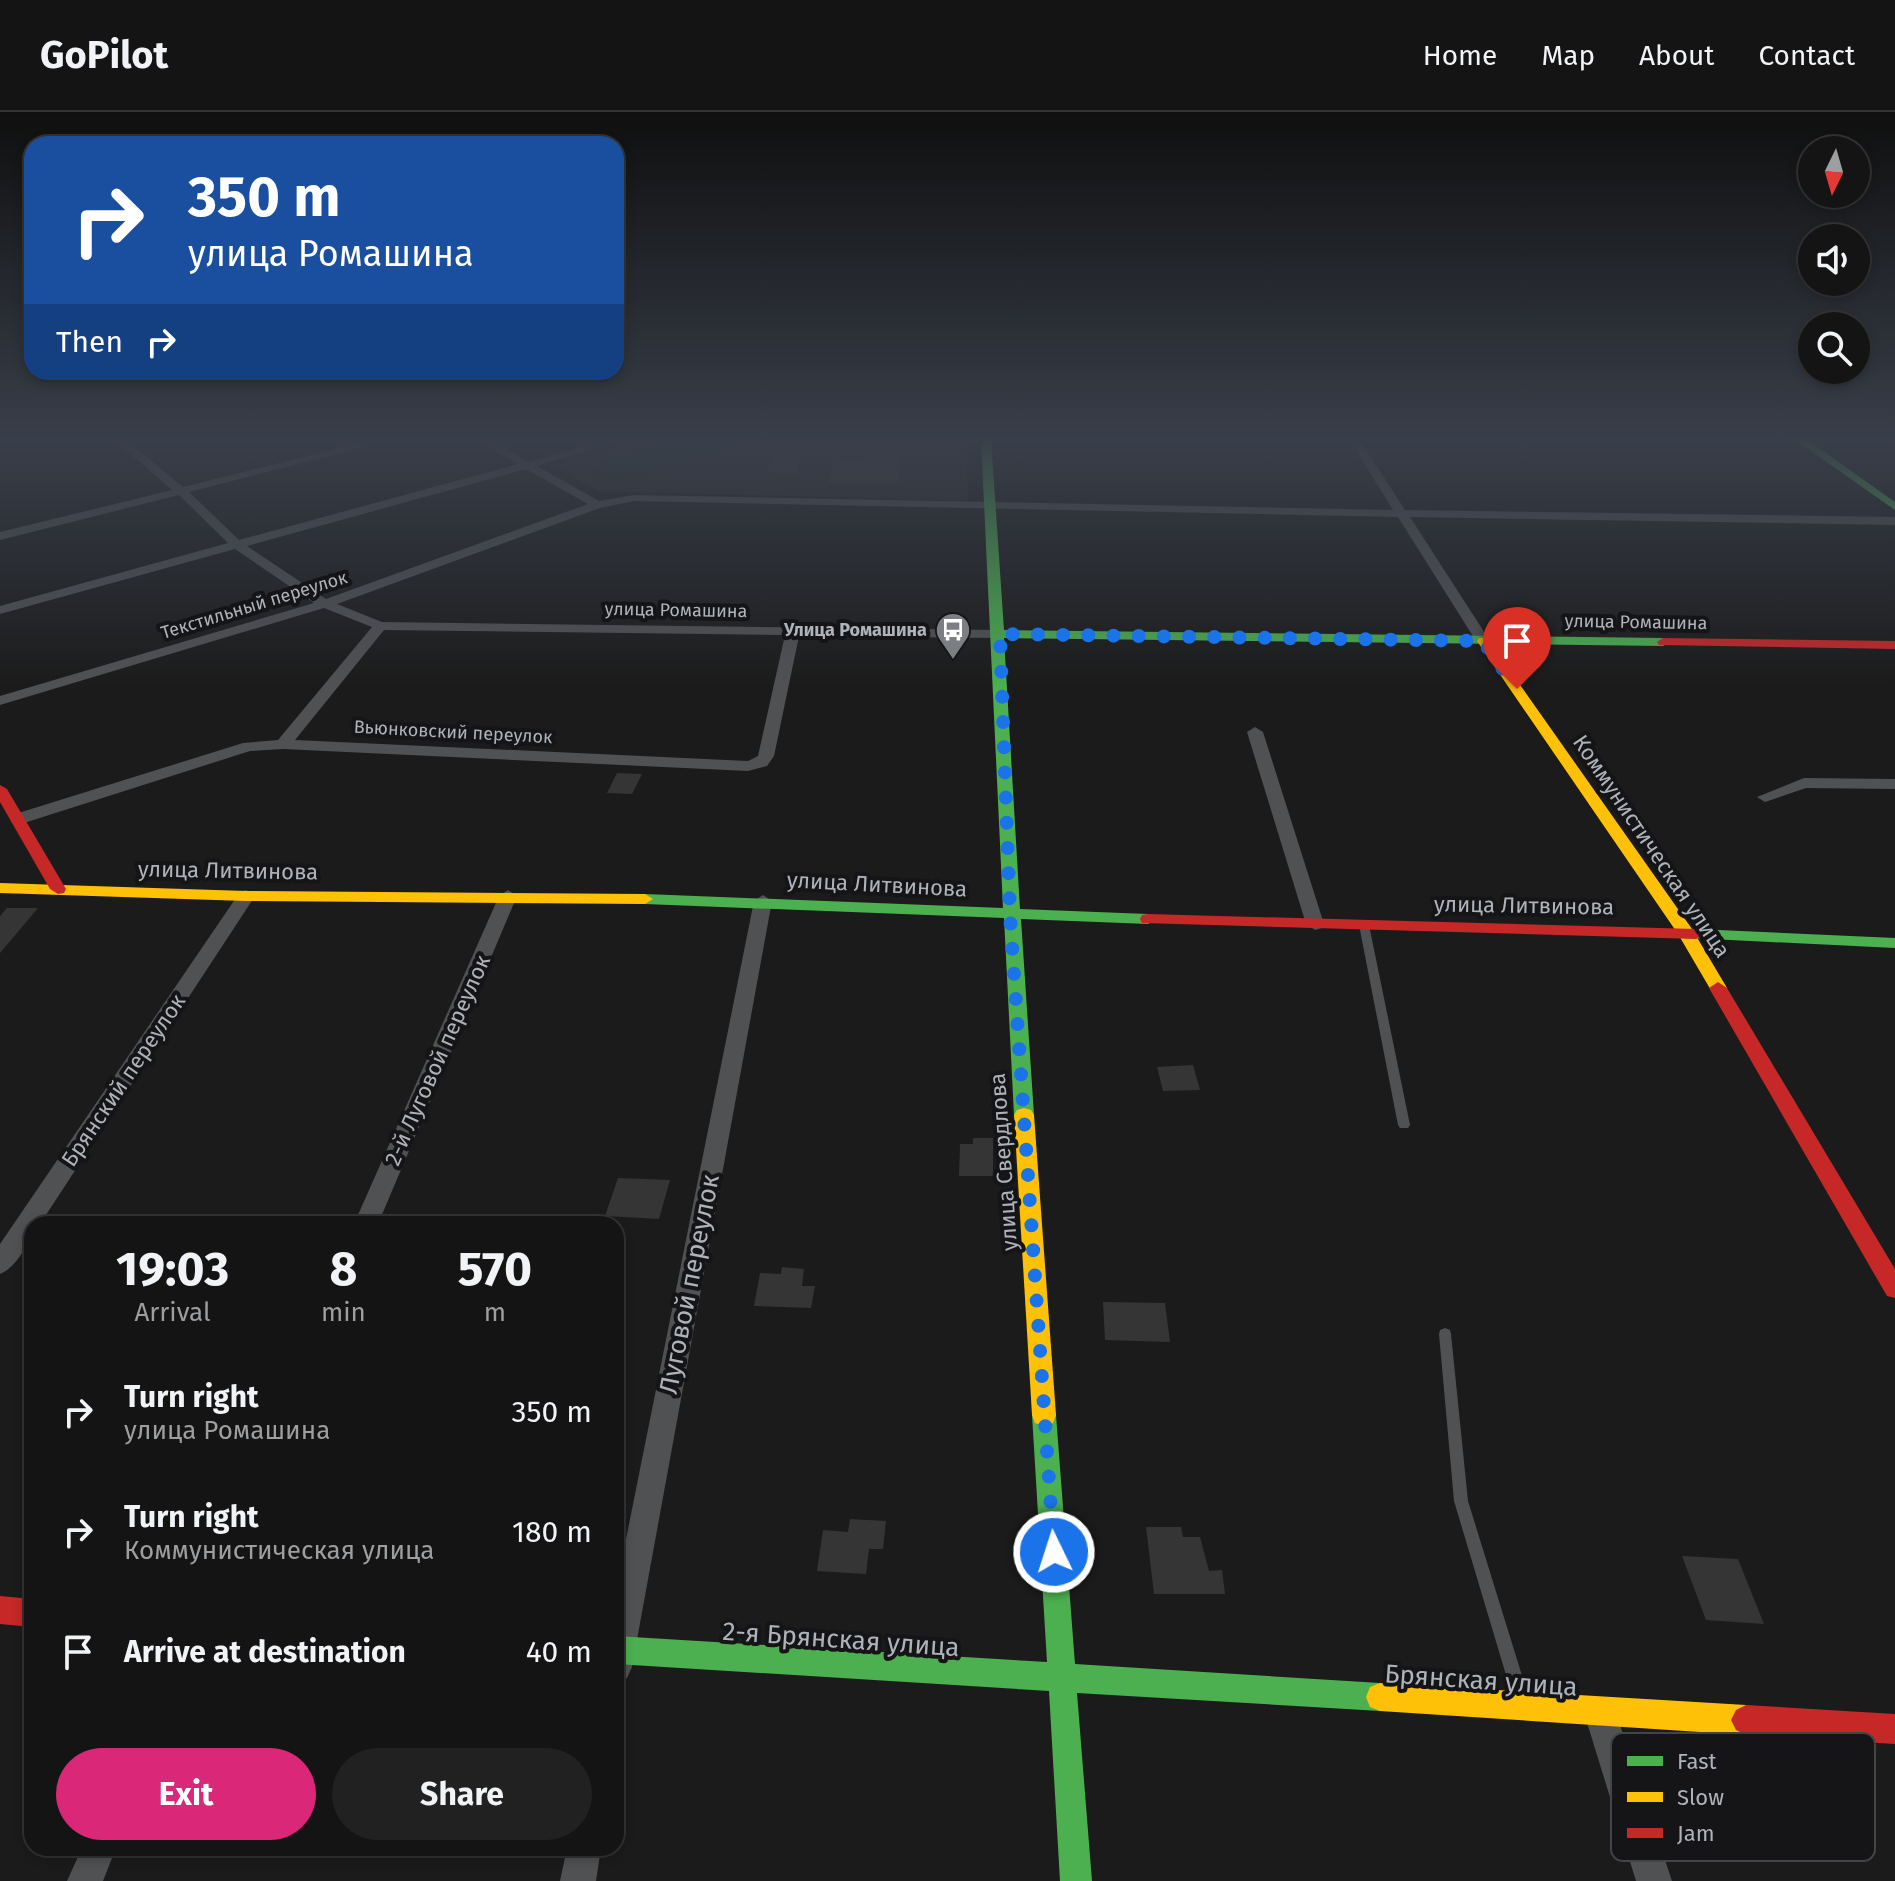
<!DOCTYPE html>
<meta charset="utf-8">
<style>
:root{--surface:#141414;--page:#212122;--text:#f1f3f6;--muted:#9d9ea0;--line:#333334;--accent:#db2777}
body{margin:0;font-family:"Fira Sans",sans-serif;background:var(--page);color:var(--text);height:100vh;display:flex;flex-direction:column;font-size:30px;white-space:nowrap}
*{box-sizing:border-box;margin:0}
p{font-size:26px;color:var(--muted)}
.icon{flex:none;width:44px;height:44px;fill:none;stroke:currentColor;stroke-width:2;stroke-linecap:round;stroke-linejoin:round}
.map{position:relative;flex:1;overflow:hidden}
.details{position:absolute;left:24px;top:1104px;width:600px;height:640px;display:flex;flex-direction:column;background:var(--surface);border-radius:24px;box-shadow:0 4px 12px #0003,0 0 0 2px var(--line)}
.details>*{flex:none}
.guide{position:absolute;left:24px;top:24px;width:600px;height:244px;border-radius:24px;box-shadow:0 4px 12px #0003,0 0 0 2px var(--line);background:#1a4fa0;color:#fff;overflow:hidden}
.needle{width:52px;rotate:185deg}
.tools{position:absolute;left:1798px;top:24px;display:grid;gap:16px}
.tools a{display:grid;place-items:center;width:72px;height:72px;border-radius:50%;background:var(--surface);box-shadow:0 4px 12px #0003,0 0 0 2px var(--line);font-size:40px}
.pin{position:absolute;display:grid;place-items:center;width:68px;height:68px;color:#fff;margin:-82px -34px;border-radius:50% 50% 50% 0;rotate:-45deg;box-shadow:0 0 8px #0007}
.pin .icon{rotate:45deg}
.me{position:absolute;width:88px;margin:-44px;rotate:356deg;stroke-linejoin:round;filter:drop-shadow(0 0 6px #0008)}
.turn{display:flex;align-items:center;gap:28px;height:168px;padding:0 32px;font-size:36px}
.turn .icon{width:104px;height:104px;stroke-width:2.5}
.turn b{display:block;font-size:56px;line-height:68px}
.then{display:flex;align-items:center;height:76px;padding:0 32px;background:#0003;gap:16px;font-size:30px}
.eta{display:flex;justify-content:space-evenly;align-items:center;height:136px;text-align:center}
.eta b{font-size:48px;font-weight:700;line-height:56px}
.action{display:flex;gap:16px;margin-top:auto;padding:16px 32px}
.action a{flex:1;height:92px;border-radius:48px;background:var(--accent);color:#fff;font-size:32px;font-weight:700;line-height:92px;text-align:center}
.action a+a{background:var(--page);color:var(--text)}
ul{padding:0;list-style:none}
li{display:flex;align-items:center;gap:24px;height:120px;padding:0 32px}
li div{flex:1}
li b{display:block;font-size:30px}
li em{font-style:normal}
header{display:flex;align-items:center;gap:48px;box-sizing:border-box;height:112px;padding:0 40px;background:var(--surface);border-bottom:2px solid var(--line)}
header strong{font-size:38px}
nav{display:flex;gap:44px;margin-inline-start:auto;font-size:28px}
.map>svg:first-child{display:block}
.built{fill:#282829}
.green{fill:#232923}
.building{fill:#353536}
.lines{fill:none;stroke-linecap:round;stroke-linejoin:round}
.lane{fill:#505153;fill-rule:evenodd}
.street{fill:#505153;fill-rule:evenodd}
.fast{fill:#4caf50;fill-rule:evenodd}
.slow{fill:#ffc107;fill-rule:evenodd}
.jam{fill:#c62828;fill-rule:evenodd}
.route{stroke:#1a73e8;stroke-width:14;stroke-dasharray:0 25.2}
.labels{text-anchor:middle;stroke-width:8;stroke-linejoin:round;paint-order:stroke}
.far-street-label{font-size:18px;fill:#aeb3ba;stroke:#151517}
.far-poi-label{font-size:18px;font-weight:bold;fill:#aeb3ba;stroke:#151517;text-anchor:end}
.street-label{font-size:22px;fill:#aeb3ba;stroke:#151517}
.near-street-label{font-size:26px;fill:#aeb3ba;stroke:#151517}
.key{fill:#151517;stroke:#434448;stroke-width:2}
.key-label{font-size:22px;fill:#aeb3ba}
</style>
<header>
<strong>GoPilot</strong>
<nav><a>Home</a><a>Map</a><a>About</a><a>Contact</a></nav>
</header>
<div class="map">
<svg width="1895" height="1769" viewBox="0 0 1895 1769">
<rect width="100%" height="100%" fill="#1b1b1b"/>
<polygon class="built" points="643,327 966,327 968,389 597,379 553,352"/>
<path class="green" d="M676,327H739L740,331L731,337C700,347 613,384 586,360L600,350Z"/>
<g class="building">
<polygon points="778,327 807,327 797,361 766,360"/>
<polygon points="872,327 905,327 898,371 829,371 835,347 868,348"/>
<polygon points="617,661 642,662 632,682 607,681"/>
<polygon points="7,796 38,796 0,841 0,804"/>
<polygon points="1193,953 1200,978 1163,979 1157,955"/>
<polygon points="973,1026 993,1026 993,1064 959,1064 960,1032 973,1032"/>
<polygon points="618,1066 670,1068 659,1107 605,1104"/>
<polygon points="782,1155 804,1157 802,1174 815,1174 811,1196 754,1194 760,1161 781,1162"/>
<polygon points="1103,1190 1165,1191 1170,1230 1105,1228"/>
<polygon points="850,1407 886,1409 883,1437 869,1437 866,1462 817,1459 823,1418 848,1420"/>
<polygon points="1146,1415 1181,1415 1183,1425 1200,1425 1209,1459 1222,1458 1225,1482 1154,1482"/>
<polygon points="1682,1444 1738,1447 1764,1512 1706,1508"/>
</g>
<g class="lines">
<g class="lane">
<polygon points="1364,810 1369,813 1410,1013 1408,1016 1400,1016 1398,1013 1359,813"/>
<polygon points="1445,1216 1450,1218 1451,1222 1468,1389 1528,1583 1526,1589 1520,1591 1514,1589 1512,1583 1454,1389 1439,1222 1440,1218"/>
</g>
<g class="street">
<path d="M113,327H125L183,375L376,327H395L189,380L239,428L518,352L476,327H489L529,350L610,327H628L537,354L599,389L634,383L1393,398L1349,327H1359L1405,398L1895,405V413L1410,405L1490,529L1483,533L1476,529L1398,405L634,389L600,396L337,492L382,510L1000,518L1007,522L1000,526L799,524L774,644L767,654L748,659L283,637L250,639L24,711H12L10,707L12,703L243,631L278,628L372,515L324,496L0,593V584L314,491L235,437L0,502V494L228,431L179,383L0,428V420L172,378ZM526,357L588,392L326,487L247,434ZM384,518L785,523L758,644L748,649L295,628Z"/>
<polygon points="1255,615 1263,620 1324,812 1322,816 1315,818 1306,812 1247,620"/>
<polygon points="1804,666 1895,667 1895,677 1806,676 1765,690 1757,685"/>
<path d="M246,778L255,784L40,1112H32C32,1129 16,1156 0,1162V1132L240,780Z"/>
<polygon points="508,778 517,784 378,1112 354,1112 499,784"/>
<polygon points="763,783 772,789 632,1555 627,1566 616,1571 616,1477 754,789"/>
<polygon points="1600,1585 1611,1590 1616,1601 1672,1769 1636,1769 1584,1601 1589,1590"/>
<polygon points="82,1736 116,1736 103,1769 67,1769"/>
<polygon points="567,1736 601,1736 596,1769 560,1769"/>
</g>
<g class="fast">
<polygon points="981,327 991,327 1004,518 1663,526 1669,530 1663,534 1004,526 1020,797 1148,802 1156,807 1148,812 1021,807 1034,1003 1031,1008 1017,1008 1014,1003 1004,806 645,792 637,787 645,782 1003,796"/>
<polygon points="1794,327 1806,327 1895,390 1895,398"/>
<polygon points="1696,817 1895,826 1895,836 1690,826 1687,822"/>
<polygon points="1044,1292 1053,1295 1056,1303 1075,1552 1380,1571 1390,1575 1394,1585 1390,1595 1380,1599 1077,1581 1092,1769 1060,1769 1049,1579 616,1552 616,1524 1047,1550 1032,1303 1035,1295"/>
</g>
<g class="slow">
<polygon points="1479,526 1487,526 1692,817 1727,876 1724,880 1712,880 1678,822 1477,529"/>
<polygon points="0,771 246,779 645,782 653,787 645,792 246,789 0,781"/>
<polygon points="1024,996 1031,998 1034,1003 1056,1303 1053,1311 1044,1314 1035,1311 1032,1303 1014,1003 1017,998"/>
<polygon points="1380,1571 1746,1593 1756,1598 1761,1608 1756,1618 1746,1623 1380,1599 1370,1595 1366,1585 1370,1575"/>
</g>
<g class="jam">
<polygon points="1663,526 1895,529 1895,537 1659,533 1657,530"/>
<polygon points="0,673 7,677 66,777 64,781 58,782 50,777 0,690"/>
<polygon points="1148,802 1696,817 1705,822 1696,827 1142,811 1140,807 1142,803"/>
<polygon points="1718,870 1727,876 1895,1157 1895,1186 1887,1184 1709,876"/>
<polygon points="0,1484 32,1487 32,1515 0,1512"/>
<polygon points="1746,1593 1895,1602 1895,1632 1746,1623 1736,1618 1731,1608 1736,1598"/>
</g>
</g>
<linearGradient id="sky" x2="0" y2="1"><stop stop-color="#0f0f0f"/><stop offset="0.57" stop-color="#393f4a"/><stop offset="1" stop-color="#393f4a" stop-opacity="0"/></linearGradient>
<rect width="1895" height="575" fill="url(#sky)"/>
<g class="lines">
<polyline class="route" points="1054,1440 1010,803 1000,522 1483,529 1517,577"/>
</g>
<defs>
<symbol id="bus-pin" viewBox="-11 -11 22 30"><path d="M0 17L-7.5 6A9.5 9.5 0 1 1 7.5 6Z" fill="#7b7e82" stroke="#151517"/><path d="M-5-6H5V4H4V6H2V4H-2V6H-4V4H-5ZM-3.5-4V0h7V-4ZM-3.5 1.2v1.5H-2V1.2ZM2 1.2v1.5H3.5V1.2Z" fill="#fff"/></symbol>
</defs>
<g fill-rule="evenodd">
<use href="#bus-pin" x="933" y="498" width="40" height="54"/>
</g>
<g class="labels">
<g class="far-street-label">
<text transform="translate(254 493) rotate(-17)" y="6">Текстильный переулок</text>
<text transform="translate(676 498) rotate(1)" y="6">улица Ромашина</text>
<text transform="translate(1636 510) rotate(1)" y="6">улица Ромашина</text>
<text transform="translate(453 620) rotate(3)" y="6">Вьюнковский переулок</text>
</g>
<g class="far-poi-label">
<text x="927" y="524">Улица Ромашина</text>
</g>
<g class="street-label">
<text transform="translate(1652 734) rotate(56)" y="8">Коммунистическая улица</text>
<text transform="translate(228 758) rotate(1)" y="8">улица Литвинова</text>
<text transform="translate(877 772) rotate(3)" y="8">улица Литвинова</text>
<text transform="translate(1524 793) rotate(1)" y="8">улица Литвинова</text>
<text transform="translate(437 948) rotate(-66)" y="8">2-й Луговой переулок</text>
<text transform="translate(123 968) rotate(-56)" y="8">Брянский переулок</text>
<text transform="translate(1003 1050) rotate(-94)" y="8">улица Свердлова</text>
</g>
<g class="near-street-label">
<text transform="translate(689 1172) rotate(-79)" y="9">Луговой переулок</text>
<text transform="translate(841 1527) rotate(4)" y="9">2-я Брянская улица</text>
<text transform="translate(1481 1568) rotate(4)" y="9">Брянская улица</text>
</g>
</g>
<rect x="1611" y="1621" width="264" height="128" rx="12" class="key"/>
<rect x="1627" y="1644" width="36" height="10" fill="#4caf50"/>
<rect x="1627" y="1680" width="36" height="10" fill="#ffc107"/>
<rect x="1627" y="1716" width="36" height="10" fill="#c62828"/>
<g class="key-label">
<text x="1677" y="1657">Fast</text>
<text x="1677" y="1693">Slow</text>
<text x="1677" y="1729">Jam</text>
</g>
</svg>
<div class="tools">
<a><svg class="needle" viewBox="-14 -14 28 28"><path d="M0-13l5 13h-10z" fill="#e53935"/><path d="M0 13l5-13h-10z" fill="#9d9ea0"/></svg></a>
<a><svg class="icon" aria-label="sound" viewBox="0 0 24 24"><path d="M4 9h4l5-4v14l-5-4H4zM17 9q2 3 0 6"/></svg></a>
<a><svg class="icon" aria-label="search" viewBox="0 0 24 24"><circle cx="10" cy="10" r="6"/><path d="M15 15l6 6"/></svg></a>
</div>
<div class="pin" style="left:1517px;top:577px;background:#d93025"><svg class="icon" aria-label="arrive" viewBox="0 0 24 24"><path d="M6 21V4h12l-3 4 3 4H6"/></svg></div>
<svg class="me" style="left:1054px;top:1440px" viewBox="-20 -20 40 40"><circle r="17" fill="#1a73e8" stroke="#fff" stroke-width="3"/><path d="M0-11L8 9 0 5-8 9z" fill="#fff"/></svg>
<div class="guide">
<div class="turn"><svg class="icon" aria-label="right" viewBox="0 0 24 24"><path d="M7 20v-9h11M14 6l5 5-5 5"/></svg><div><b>350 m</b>улица Ромашина</div></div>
<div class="then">Then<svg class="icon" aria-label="right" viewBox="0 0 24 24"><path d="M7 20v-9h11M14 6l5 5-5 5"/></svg></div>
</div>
<section class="details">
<div class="eta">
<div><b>19:03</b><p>Arrival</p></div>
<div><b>8</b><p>min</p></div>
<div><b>570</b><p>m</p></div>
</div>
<ul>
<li><svg class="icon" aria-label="right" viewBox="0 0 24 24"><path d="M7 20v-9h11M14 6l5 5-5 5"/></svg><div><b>Turn right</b><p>улица Ромашина</p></div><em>350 m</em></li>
<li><svg class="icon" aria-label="right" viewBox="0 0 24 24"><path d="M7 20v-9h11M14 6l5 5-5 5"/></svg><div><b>Turn right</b><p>Коммунистическая улица</p></div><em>180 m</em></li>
<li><svg class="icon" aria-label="arrive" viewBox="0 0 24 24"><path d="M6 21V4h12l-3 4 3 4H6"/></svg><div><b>Arrive at destination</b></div><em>40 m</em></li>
</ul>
<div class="action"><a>Exit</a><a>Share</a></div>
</section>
</div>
